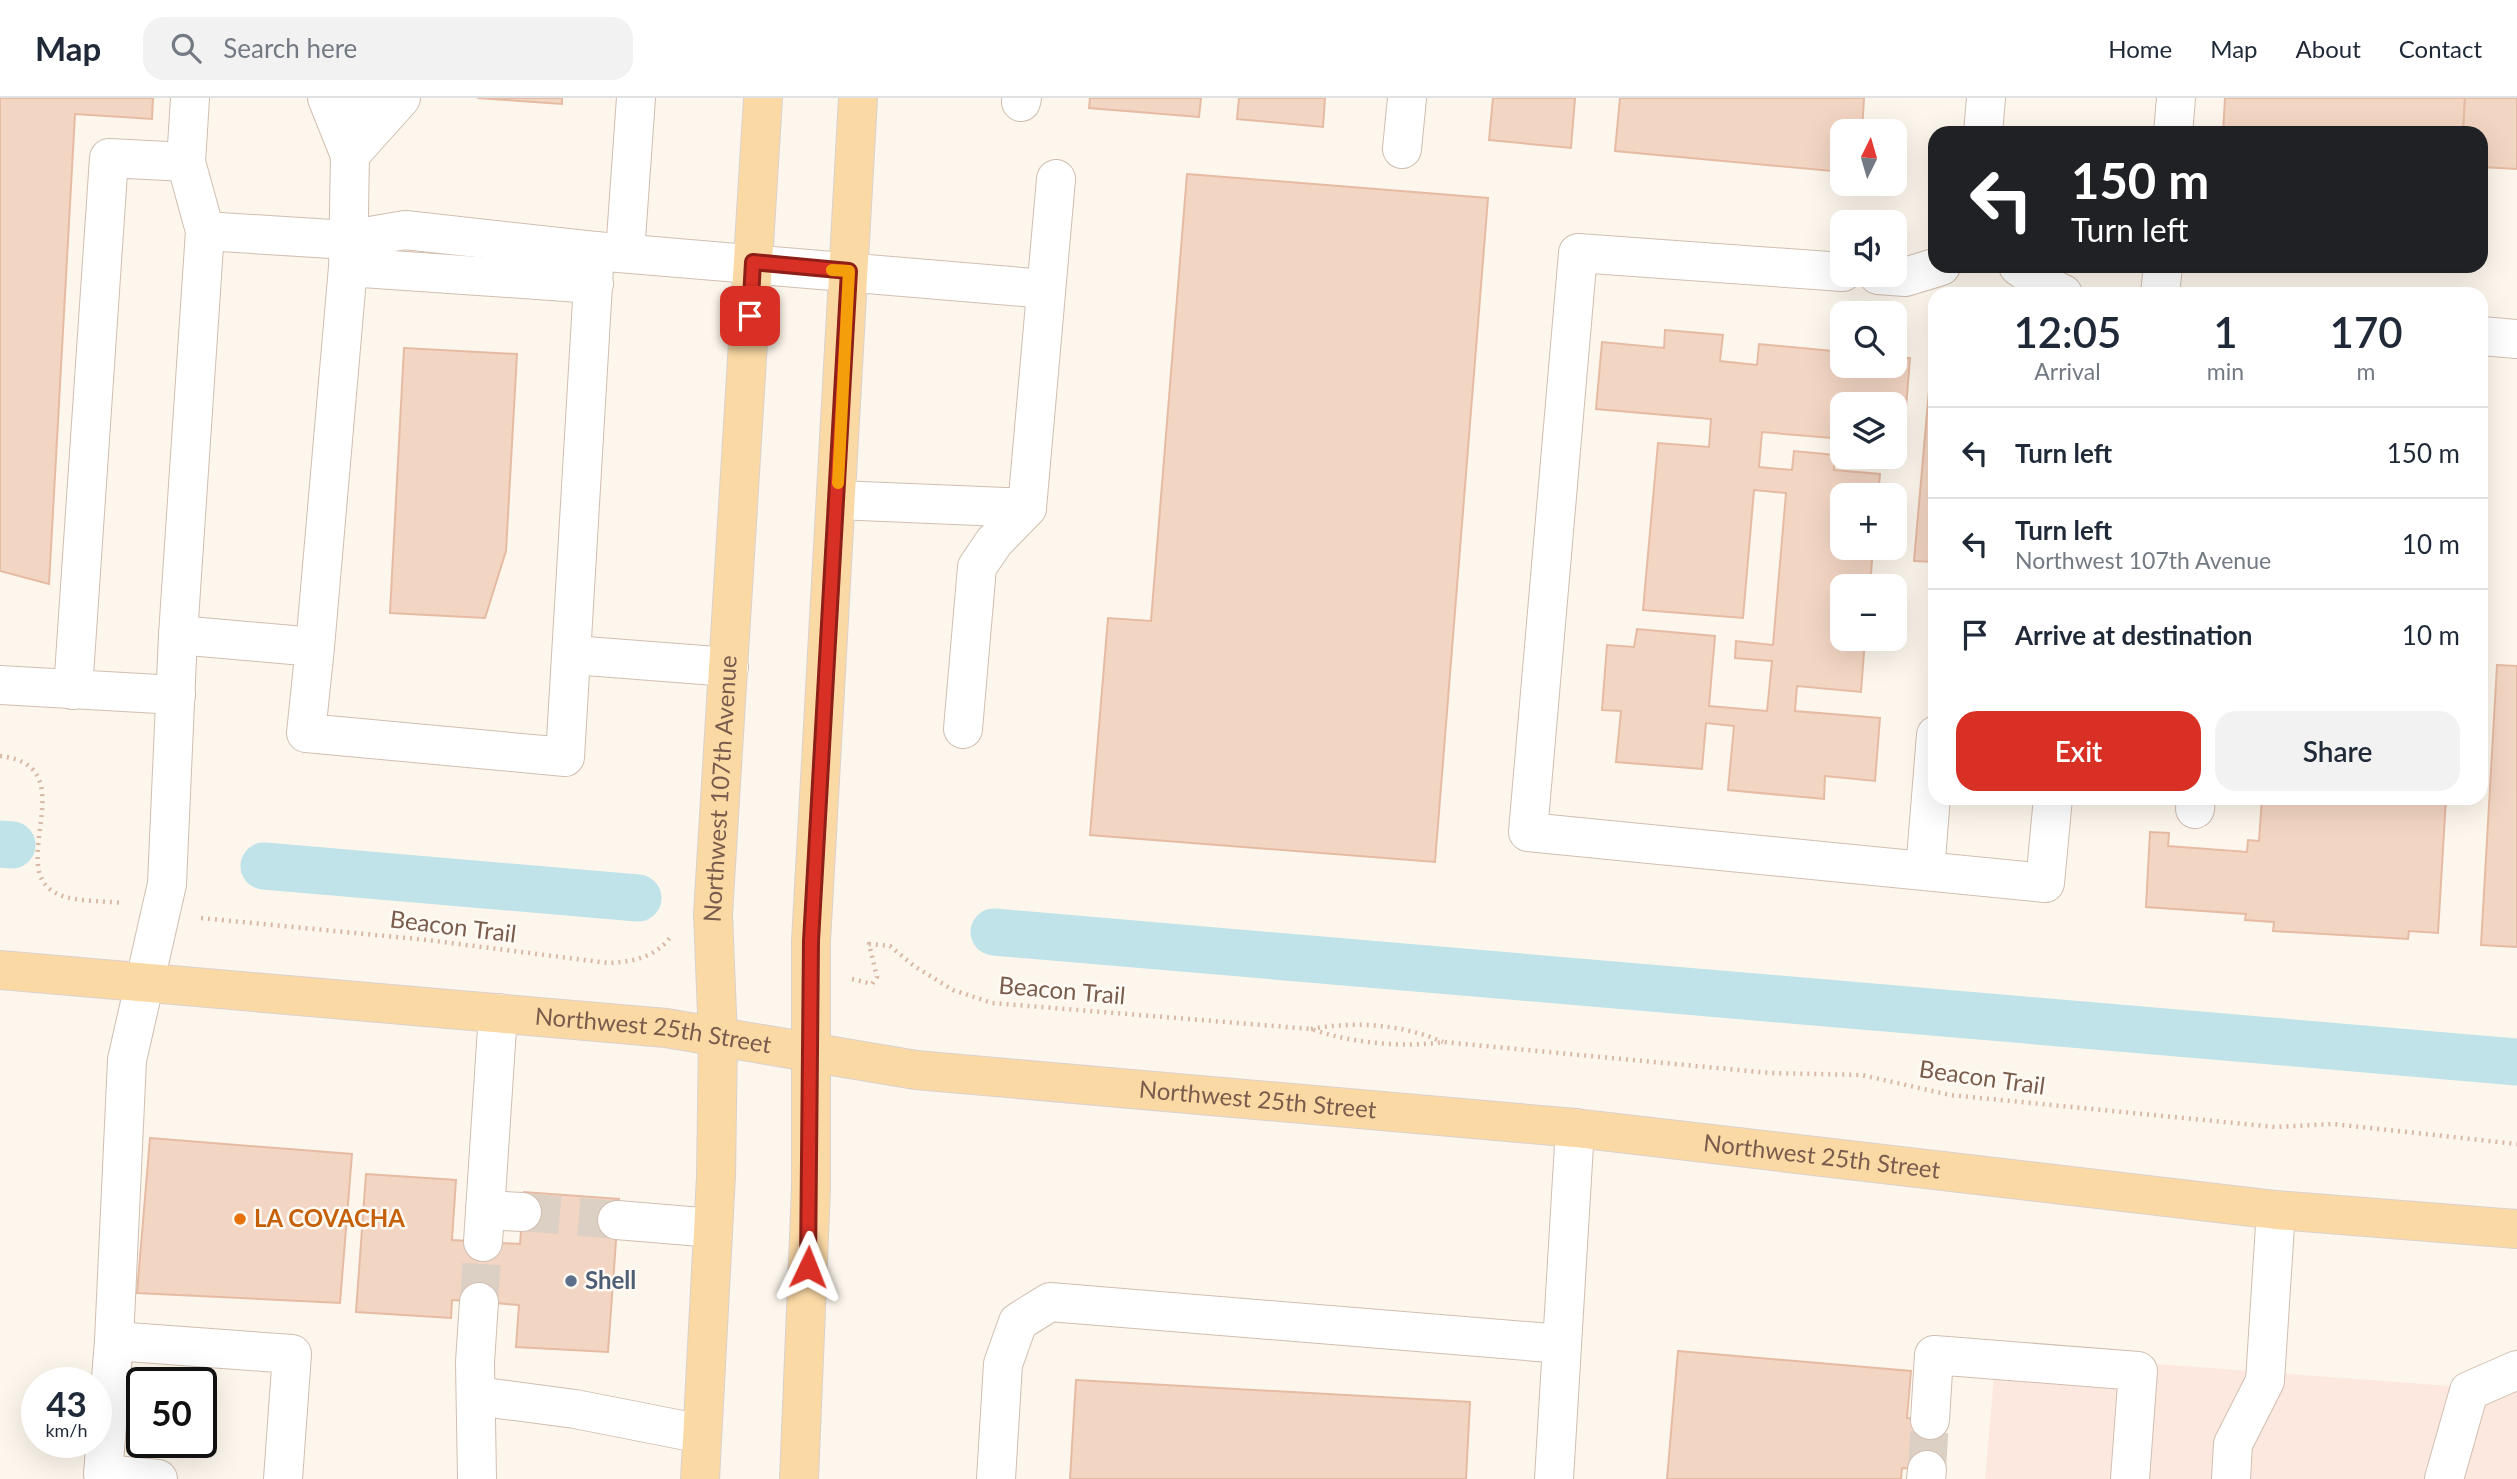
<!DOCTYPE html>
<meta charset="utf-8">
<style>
:root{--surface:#fff;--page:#f2f2f3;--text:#1f2937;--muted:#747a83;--line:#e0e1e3;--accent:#d93025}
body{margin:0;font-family:Lato,sans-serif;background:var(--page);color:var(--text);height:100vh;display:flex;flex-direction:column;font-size:26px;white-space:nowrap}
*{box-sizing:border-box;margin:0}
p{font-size:23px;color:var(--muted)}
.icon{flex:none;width:38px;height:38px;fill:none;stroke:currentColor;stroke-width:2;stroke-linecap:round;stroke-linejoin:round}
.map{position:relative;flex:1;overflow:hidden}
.sheet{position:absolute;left:1928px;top:189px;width:560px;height:518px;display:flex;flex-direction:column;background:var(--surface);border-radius:21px;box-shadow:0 7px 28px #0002}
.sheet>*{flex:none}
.banner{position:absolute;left:1928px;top:28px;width:560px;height:147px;border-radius:21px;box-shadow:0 7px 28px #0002;background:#202124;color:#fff;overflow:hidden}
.needle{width:46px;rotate:5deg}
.buttons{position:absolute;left:1830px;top:21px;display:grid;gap:14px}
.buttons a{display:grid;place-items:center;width:77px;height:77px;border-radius:14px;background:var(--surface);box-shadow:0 7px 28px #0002;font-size:35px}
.speed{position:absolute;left:21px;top:1269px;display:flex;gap:14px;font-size:35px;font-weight:700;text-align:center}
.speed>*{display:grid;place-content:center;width:91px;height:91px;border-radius:50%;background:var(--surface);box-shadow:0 7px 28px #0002;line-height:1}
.speed small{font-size:18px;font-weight:400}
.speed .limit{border:4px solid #111;border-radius:10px;background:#fff;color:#111}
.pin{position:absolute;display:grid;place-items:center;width:60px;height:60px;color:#fff;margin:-30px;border-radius:14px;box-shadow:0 4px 10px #0006}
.me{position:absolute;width:77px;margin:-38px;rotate:2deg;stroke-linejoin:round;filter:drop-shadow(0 0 5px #0008)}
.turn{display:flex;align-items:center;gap:24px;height:147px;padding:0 28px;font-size:32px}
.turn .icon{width:91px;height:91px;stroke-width:2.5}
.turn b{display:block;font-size:49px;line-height:60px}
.eta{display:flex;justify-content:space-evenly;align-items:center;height:119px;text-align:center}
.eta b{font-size:42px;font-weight:600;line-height:49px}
.action{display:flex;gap:14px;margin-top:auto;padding:14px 28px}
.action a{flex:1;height:80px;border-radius:21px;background:var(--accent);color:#fff;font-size:28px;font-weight:600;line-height:80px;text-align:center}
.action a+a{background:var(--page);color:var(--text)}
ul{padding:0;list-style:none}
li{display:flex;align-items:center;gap:21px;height:91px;padding:0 28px;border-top:2px solid var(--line)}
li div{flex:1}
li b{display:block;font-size:26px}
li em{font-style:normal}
header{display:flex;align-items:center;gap:42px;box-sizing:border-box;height:98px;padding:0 35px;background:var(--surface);border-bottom:2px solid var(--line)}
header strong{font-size:33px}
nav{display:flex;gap:38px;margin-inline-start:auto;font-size:24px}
.search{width:490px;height:63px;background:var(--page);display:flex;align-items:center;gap:18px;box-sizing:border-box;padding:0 24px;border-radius:21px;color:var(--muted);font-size:26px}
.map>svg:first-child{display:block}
.commercial{fill:#fde8e0}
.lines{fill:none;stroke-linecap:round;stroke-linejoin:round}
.canal{stroke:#bfe3e8;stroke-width:47}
.building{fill:#f3d5c3;stroke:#e6bba3;stroke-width:2}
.minor-tunnel{stroke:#dcd0c4;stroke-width:38;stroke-dasharray:38 19;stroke-linecap:butt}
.minor-casing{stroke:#d1beb0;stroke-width:40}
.major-casing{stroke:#dad1cd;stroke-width:40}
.path{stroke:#d9b8a5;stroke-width:4.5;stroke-dasharray:2 5;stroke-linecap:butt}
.minor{stroke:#fff;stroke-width:38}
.major{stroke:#fbd9a5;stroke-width:38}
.route-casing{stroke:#8d1f18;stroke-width:18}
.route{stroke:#d93025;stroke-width:12}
.slow{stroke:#f59e0b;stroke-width:12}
.food-dot{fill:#e8710a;stroke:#fffaf3;stroke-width:2.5}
.service-dot{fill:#5c6f8a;stroke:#fffaf3;stroke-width:2.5}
.labels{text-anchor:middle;stroke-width:5;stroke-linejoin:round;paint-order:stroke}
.street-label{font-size:24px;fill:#7a5c4d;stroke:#fffaf3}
.food-label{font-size:24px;font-weight:bold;fill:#c56008;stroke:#fffaf3;text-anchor:start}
.service-label{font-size:24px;font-weight:bold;fill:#4e5e75;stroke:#fffaf3;text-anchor:start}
</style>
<header>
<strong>Map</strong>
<div class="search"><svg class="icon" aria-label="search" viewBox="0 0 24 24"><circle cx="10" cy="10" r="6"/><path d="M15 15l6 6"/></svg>Search here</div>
<nav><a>Home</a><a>Map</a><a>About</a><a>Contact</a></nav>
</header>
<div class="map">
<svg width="2517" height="1381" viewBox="0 0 2517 1381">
<rect width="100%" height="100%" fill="#fdf6ec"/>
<polygon class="commercial" points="1996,1254 2517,1293 2517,1381 1985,1381"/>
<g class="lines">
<g class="canal">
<polyline points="0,746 12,747"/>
<polyline points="264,768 638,800"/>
<polyline points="994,834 2517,964"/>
</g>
</g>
<g class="building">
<polygon points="0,0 153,0 152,21 75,16 49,486 0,473"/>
<polygon points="477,0 562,0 562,6"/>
<polygon points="1090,0 1201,0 1199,19 1089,10"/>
<polygon points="1239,0 1325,0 1323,29 1237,21"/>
<polygon points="1493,0 1575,0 1571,50 1489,42"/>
<polygon points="1620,0 1864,0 1862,33 1843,33 1843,74 1615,53"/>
<polygon points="2225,0 2465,0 2463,35 2223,35"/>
<polygon points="2465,0 2517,0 2517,71 2482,69 2482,35 2463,35"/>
<polygon points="1187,76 1488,100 1435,764 1090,737 1108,520 1151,523"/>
<polygon points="1665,232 1723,237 1720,263 1757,267 1759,246 1843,254 1843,268 1895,268 1895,259 1910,260 1903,347 1895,346 1895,306 1843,306 1843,341 1762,334 1759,369 1792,372 1794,353 1835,357 1834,372 1880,376 1878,397 1843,397 1843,450 1873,450 1870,488 1843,488 1843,541 1865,541 1861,594 1797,588 1795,613 1880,620 1875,683 1825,678 1824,701 1728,692 1734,628 1706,625 1702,671 1616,664 1621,613 1602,612 1607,547 1634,549 1637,531 1715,538 1709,608 1767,613 1772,563 1735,560 1736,543 1773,547 1786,395 1754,392 1743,520 1643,512 1658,345 1709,349 1711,321 1596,311 1602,244 1664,250"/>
<polygon points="404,250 517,256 506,453 485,520 390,515"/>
<polygon points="1930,281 1936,282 1936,464 1914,463"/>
<polygon points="2497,567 2517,568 2517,849 2481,847"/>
<polygon points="2262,700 2446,700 2438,835 2409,833 2408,841 2273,833 2274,824 2245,822 2246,816 2146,809 2150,734 2169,735 2168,748 2247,754 2248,742 2259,743"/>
<polygon points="150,1040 352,1056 340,1205 137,1195"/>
<polygon points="366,1076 456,1082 452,1142 520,1146 524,1094 619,1101 608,1254 516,1249 519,1207 452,1202 451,1220 356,1214"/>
<polygon points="1678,1253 1911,1273 1907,1320 1945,1323 1941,1373 1902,1370 1901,1381 1667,1381"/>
<polygon points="1076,1282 1470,1304 1466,1381 1070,1381"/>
</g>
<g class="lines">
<g class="minor-tunnel">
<polyline points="522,1114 617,1122"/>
<polyline points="479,1204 483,1144"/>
<polyline points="1927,1372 1930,1322"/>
</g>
<defs>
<g id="minor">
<polyline points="327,0 349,55"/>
<polyline points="1021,4 1022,0"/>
<polyline points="1983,35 1986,0"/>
<polyline points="2173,35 2176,0"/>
<polyline points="1402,51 1407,0"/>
<polyline points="350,57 401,0"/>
<polyline points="205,133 347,142 405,132 595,153 1046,191"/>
<polyline points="625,155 636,0"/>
<polyline points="2018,168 2041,185 2063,196"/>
<polyline points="348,169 594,186"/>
<polyline points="1843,174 1578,155 1528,734 2045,785 2053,700"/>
<polyline points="1878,177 1905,179 1941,168"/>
<polyline points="2160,196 2163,168"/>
<polyline points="2482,238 2517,241"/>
<polyline points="837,402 1027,410"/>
<polyline points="178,537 315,549 306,635 565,659 595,153"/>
<polyline points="315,549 348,169 350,57 358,0"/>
<polyline points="573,557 729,569"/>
<polyline points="0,587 176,597"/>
<polyline points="73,592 109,60 186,64"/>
<polyline points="963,631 977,469 994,444 1027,410 1056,81"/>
<polyline points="2195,711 2196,700"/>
<polyline points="1925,773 1936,637"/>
<polyline points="485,1112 522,1114"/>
<polyline points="617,1122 713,1130"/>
<polyline points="483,1144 498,915"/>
<polyline points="114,1243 292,1256 283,1381"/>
<polyline points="476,1298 575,1311 702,1336"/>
<polyline points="1930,1322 1934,1257 2138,1273 2130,1381"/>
<polyline points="158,1381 103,1376 114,1243 127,962 167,786 178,537 205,133 186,64 190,0"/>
<polyline points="477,1381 475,1264 479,1204"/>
<polyline points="996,1381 1003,1266 1018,1224 1050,1204 1562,1246"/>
<polyline points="1554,1381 1575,1030"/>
<polyline points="1926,1381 1927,1372"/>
<polyline points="2231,1381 2233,1346 2265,1283 2276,1112"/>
<polyline points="2444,1381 2469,1293 2517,1272"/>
</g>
<g id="major">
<path id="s1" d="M0,872L666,930L916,972L1575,1030L2276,1112L2517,1131"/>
<path id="s2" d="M700,1381L716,1078L718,940L713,816L763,0"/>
<polyline points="799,1381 811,1090 811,843 858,0"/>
</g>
</defs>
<use href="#minor" class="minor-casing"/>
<use href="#major" class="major-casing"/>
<g class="path">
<path d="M0,658C84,667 10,762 51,792C68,805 100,802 120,805"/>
<path d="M201,820L427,842L608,865C632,864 657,859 671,838"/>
<path d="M852,881L872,886L877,879L869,846L890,848L914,868L953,892L992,905L1311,931C1352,945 1400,950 1443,944L1770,975L1862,977L1950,997L2275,1029L2333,1026L2517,1046"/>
<path d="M1311,931C1355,923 1401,926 1443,944"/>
</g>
<use href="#minor" class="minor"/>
<use href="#major" class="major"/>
</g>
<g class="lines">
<defs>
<polyline id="route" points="750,218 753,164 849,173 811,843 808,1169"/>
</defs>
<use href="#route" class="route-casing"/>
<use href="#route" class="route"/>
<polyline class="slow" points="832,172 849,173 838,385"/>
</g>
<circle class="food-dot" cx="240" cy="1121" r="7"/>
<circle class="service-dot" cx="571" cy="1183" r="7"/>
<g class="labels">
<g class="street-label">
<text dy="8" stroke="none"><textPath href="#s2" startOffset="691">Northwest 107th Avenue</textPath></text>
<text transform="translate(453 829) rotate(7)" y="8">Beacon Trail</text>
<text transform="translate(1062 893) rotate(5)" y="8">Beacon Trail</text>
<text dy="8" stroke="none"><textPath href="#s1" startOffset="656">Northwest 25th Street</textPath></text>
<text transform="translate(1982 980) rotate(8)" y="8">Beacon Trail</text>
<text dy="8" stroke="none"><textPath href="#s1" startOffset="1265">Northwest 25th Street</textPath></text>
<text dy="8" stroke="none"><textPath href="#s1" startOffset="1832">Northwest 25th Street</textPath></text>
</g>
<g class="food-label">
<text x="254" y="1129">LA COVACHA</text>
</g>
<g class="service-label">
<text x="585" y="1191">Shell</text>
</g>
</g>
</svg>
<div class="buttons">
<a><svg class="needle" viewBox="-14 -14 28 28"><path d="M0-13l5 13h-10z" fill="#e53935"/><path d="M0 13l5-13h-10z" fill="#747a83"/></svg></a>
<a><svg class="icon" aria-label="sound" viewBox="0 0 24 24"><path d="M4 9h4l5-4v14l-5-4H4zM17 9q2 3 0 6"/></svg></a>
<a><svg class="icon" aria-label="search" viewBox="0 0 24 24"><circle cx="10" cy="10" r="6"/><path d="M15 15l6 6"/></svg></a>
<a><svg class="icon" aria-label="layers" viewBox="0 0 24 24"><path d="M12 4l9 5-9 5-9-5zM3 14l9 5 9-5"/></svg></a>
<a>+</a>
<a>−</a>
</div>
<div class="speed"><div>43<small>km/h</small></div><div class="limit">50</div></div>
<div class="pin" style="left:750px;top:218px;background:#d93025"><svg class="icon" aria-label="arrive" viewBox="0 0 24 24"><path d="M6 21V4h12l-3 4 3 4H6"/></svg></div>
<svg class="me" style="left:808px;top:1169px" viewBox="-20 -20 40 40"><path d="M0-17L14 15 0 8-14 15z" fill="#d93025" stroke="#fff" stroke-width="4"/></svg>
<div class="banner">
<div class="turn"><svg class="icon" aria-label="left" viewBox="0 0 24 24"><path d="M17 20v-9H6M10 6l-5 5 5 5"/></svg><div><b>150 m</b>Turn left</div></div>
</div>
<section class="sheet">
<div class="eta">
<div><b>12:05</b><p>Arrival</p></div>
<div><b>1</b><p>min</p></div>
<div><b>170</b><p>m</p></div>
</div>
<ul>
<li><svg class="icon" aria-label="left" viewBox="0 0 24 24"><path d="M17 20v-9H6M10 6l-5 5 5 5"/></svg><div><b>Turn left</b></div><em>150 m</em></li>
<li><svg class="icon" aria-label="left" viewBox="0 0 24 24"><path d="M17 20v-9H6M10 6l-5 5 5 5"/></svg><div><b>Turn left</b><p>Northwest 107th Avenue</p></div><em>10 m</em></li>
<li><svg class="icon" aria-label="arrive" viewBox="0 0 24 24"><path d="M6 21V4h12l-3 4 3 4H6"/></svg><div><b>Arrive at destination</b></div><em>10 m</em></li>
</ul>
<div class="action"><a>Exit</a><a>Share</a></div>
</section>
</div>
